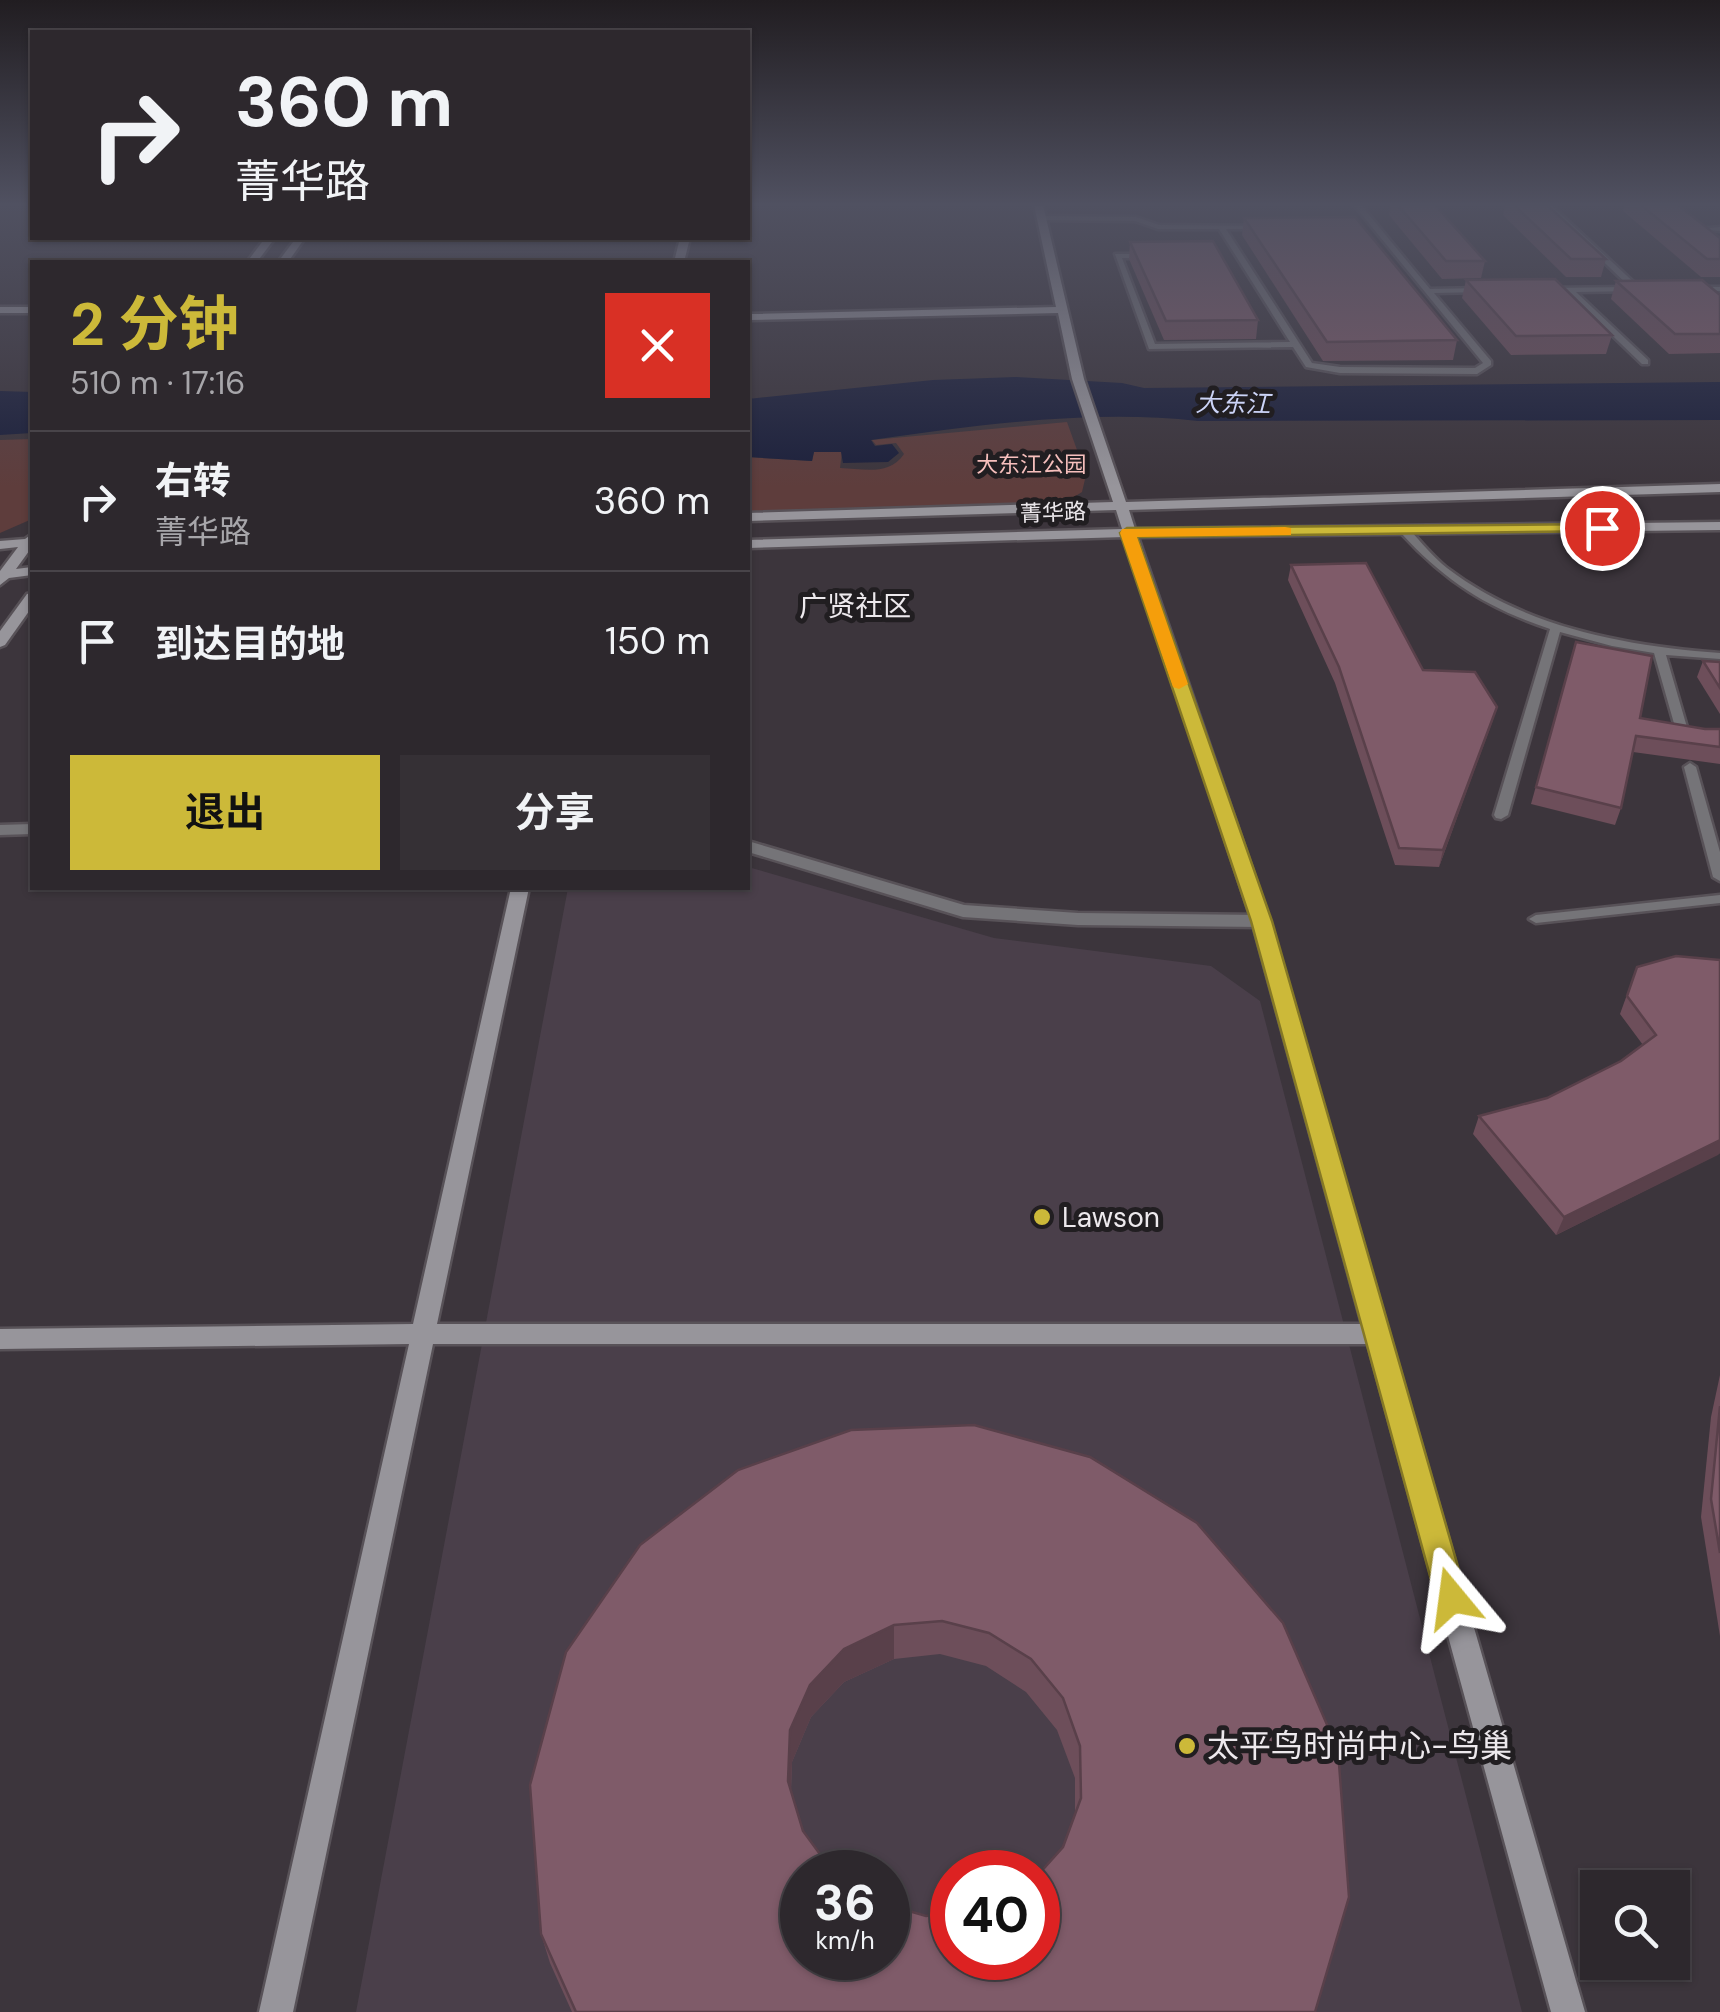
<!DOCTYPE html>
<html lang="zh">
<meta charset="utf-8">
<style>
:root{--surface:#2d282d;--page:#353035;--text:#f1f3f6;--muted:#a7a6aa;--line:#484449;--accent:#ccb939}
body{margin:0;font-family:"DM Sans","Noto Sans SC",sans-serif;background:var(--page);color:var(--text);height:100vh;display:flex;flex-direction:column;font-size:38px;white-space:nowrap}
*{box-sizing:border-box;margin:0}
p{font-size:32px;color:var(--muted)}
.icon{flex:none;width:55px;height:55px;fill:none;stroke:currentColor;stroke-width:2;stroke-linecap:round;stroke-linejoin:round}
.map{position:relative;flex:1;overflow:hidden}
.side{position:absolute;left:30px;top:260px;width:720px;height:630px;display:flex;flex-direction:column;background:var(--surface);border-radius:0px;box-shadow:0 2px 8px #0004,0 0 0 2px var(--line)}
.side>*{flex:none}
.hud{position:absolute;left:30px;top:30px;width:720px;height:210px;border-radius:0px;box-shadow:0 2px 8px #0004,0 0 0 2px var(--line);background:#2d282d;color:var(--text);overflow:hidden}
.buttons{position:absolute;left:1580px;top:1870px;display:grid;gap:20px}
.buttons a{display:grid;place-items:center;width:110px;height:110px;border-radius:0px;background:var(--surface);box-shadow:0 2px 8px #0004,0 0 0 2px var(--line);font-size:50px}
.speed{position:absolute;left:780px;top:1850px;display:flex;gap:20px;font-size:50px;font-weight:700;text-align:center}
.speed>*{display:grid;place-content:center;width:130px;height:130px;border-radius:50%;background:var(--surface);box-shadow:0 2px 8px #0004,0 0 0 2px var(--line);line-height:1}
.speed small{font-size:25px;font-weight:400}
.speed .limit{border:15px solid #d22;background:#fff;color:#111}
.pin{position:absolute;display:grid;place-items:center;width:85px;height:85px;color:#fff;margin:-42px;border:5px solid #fff;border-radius:50%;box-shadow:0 2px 10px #0007}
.me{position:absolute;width:110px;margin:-55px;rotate:344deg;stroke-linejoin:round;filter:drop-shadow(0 0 8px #0008)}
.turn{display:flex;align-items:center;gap:35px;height:210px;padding:0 40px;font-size:45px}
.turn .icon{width:130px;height:130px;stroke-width:2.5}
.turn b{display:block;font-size:70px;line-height:85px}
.round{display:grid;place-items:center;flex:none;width:105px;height:105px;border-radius:0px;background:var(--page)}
.headline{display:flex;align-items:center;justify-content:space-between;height:170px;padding:0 40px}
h1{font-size:60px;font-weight:700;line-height:75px;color:var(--accent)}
.action{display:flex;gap:20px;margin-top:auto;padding:20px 40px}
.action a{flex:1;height:115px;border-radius:0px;background:var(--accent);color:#111;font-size:40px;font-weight:700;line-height:115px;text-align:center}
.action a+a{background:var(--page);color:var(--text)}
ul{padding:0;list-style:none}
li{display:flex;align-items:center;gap:30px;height:140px;padding:0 40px;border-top:2px solid var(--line)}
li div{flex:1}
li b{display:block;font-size:38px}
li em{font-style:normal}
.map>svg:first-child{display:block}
.built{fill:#4a3f4a;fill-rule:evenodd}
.green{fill:#5e3d3c}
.water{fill:#1c203b}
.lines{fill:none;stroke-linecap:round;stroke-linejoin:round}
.lane-casing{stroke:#585258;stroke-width:5}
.street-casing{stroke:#585258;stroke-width:5}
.secondary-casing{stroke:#585258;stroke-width:5}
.lane{fill:#757478;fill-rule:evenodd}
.street{fill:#757478;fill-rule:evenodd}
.secondary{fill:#97959b;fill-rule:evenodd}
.wall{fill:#6d4e5a;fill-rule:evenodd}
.shaded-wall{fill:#59404a}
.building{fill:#7f5b69;stroke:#59404a;stroke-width:2.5;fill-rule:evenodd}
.route{fill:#ccb939;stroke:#857825;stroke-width:2.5}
.slow{fill:#f59e0b}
.poi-dot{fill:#ccb939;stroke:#211e21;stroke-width:4}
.labels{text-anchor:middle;stroke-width:10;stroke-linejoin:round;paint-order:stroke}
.far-park-label{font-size:22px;fill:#f6bfbc;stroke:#211e21}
.far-street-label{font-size:22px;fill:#ede9ed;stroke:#211e21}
.far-water-label{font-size:25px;font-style:italic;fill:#ccd4f7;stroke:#211e21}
.far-quarter-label{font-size:28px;fill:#ede9ed;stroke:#211e21}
.poi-label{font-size:28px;fill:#ede9ed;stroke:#211e21;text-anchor:start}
.near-poi-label{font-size:32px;fill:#ede9ed;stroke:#211e21;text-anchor:start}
</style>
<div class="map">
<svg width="1720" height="2012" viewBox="0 0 1720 2012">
<rect width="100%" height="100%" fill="#3c353c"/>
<path class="built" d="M748,867L994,938L1211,966L1260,1001L1522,2012H356L568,888H748ZM802,1872H888V1958H802ZM952,1872H1038V1958H952Z"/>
<g class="green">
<path d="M1067,422L1086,475L1082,492L1066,502L748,514V457L812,461L814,452H842L840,468C864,469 889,476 904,454L896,443L876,445L872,440Z"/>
<polygon points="32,439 32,519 0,533 0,440"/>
</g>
<g class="water">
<path d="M1016,377L1122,383L1144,388L1720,382V420L1198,421C1092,409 977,425 871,440L875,446L892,444L899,453L888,462L843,463L841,452H814L812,461L748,457V399L933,380Z"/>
<polygon points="0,391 32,392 32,433 0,435"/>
</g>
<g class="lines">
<defs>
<g id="lane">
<polygon points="1354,205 1361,205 1430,289 1484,288 1481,292 1434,293 1491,361 1491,365 1477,374 1340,373 1306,367 1293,347 1149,349 1115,254 1145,254 1149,256 1145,258 1122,258 1155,344 1290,342 1219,229 1158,229 1135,221 1041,220 1038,218 1041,216 1136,217 1159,225 1262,226 1260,229 1226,229 1312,363 1340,367 1475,368 1483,363"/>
<polygon points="1544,205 1551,205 1641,289 1637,291 1576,292 1648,360 1648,364 1642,364 1567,292 1549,292 1545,290 1549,288 1630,287"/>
<polygon points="1720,227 1720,231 1699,229"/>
<polygon points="1694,287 1720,287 1720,291 1691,291"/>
<path d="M1401,529H1409C1421,542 1433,557 1447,568C1524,627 1625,646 1720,653V659L1666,655L1691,741L1689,744H1681L1679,741L1654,653L1612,646L1560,632L1508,815L1501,819L1496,818L1494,815L1550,629C1487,608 1446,582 1401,533Z"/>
<polygon points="1690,763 1696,767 1720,852 1720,881 1713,877 1684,767"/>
<polygon points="1720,895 1720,903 1536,923 1529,919 1536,915"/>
</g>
<g id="street">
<polygon points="32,824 32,834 0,835 0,825"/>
<polygon points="748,841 964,905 1078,913 1261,915 1270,921 1261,927 1078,925 963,917 748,852"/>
</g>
<g id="secondary">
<polygon points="1034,205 1043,205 1084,379 1126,502 1720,484 1720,492 1129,510 1135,529 1720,522 1720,530 1138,537 1270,921 1585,2012 1551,2012 1368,1344 433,1344 293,2012 259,2012 409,1344 0,1349 0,1329 413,1324 511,888 529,888 437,1324 1362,1324 1252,921 1125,537 748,548 748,540 1122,529 1116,510 748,521 748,513 1113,502 1072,379 1058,313 748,320 748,314 1056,307"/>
<polygon points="265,238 275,238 257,262 247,262"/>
<polygon points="296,238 305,238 288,262 278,262"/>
<polygon points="680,238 690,238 684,262 674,262"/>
<rect x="0" y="307" width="32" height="6"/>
<polygon points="32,534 32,547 16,569 32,567 32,575 9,578 0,585 0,571 18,547 0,549 0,541 25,539"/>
<polygon points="32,593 32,607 5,645 0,647 0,631 27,594"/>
</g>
</defs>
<use href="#lane" class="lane-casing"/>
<use href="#street" class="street-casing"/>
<use href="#secondary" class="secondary-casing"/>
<use href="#lane" class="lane"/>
<use href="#street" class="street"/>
<use href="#secondary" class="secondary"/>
</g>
<g class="wall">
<polygon points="1391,205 1435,205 1485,261 1481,278 1442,279 1389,215"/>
<polygon points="1505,205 1547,205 1606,259 1601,277 1566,277 1503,215"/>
<polygon points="1625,205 1678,205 1720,238 1720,277 1701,277 1623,211"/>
<polygon points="1244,218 1457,340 1453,360 1323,361 1242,235"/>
<polygon points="1130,242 1258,320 1256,339 1164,340 1129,259"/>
<polygon points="1466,280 1612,335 1606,354 1511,355 1462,298"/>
<polygon points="1616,281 1720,295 1720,353 1669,354 1611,299"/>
<polygon points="1291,565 1423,670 1497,707 1439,867 1395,865 1335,683 1288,580"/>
<polygon points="1576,642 1640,718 1705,729 1720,729 1720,764 1633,752 1621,808 1615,825 1531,804"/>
<polygon points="1703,661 1720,662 1720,714 1697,677"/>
<polygon points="1720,960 1720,1153 1556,1235 1473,1134 1479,1116 1547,1098 1621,1061 1643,1045 1620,1014 1637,967"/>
<polygon points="1720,1375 1720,1636 1701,1517 1711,1417"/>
<path d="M851,1430L1315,2012H572L550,1963L541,1934ZM940,1654L986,1666L1026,1692L1057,1730L1075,1778V1814L1063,1847L1038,1958H802L791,1792L792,1762L811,1717L844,1682L894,1659Z"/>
</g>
<g class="shaded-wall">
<polygon points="1497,707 1492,723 1439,867 1443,850"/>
<polygon points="1720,1140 1720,1153 1718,1155 1556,1235 1564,1217"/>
<polygon points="894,1625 894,1659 844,1682 811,1717 792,1762 790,1813 788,1781 790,1730 810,1685 844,1649"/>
</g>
<g class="building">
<polygon points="1398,205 1435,205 1485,261 1446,261"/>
<polygon points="1514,205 1547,205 1606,259 1571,259"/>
<polygon points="1641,205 1678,205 1720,238 1720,259 1707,259"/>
<polygon points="1355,217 1457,340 1327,342 1244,218"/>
<polygon points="1213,241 1258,320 1166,321 1130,242"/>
<polygon points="1555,279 1612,335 1516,336 1466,280"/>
<polygon points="1702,280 1720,295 1720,334 1675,334 1616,281"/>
<polygon points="1366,563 1423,670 1475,672 1497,707 1443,850 1399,848 1339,667 1291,565"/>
<polygon points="1576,642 1652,656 1640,718 1705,729 1720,729 1720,747 1636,736 1621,808 1536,787"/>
<polygon points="1703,661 1720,662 1720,688"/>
<polygon points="1676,956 1720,960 1720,1140 1564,1217 1479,1116 1547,1098 1621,1061 1656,1035 1627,996 1637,967"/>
<polygon points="1720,1406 1720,1553 1711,1499"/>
<path d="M974,1425L1090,1457L1197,1523L1283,1623L1338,1750L1349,1897L1315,2012H576L541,1934L530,1785L566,1652L640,1545L738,1470L851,1430ZM942,1621L989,1633L1031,1659L1063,1698L1080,1746L1081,1798L1063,1847L1038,1875V1958H952V1913L926,1916L888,1905V1958H802V1872H833L803,1831L788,1781L790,1730L810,1685L844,1649L894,1625Z"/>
</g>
<linearGradient id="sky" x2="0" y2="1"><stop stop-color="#211d21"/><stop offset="0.42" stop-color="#505161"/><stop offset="1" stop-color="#505161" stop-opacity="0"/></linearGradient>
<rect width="1720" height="487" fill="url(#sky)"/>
<polygon class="route" points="1602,524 1610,528 1607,531 1137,537 1272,921 1467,1598 1463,1608 1452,1612 1440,1608 1436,1598 1251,921 1120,533 1127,528"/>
<polygon class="slow" points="1285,527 1291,528 1291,535 1137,537 1188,684 1179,689 1173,687 1120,533 1122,529"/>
<g class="poi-dot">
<circle cx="1042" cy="1217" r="10"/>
<circle cx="1187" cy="1746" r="10"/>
</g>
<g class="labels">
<g class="far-park-label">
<text x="1031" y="472">大东江公园</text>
</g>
<g class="far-street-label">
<text transform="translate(1053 512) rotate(-2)" y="8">菁华路</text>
</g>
<g class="far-water-label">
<text transform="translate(1233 403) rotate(1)" y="9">大东江</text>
</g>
<g class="far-quarter-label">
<text x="855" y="616">广贤社区</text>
</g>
<g class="poi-label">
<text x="1062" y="1227">Lawson</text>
</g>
<g class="near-poi-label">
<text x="1207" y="1757">太平鸟时尚中心-鸟巢</text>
</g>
</g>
</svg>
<div class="buttons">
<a><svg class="icon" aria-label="search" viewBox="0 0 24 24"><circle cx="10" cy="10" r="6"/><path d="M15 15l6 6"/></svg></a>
</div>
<div class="speed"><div>36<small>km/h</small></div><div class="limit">40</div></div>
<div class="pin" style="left:1602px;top:528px;background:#d93025"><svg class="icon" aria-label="arrive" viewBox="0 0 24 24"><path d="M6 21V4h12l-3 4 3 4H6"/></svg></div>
<svg class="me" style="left:1452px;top:1598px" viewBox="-20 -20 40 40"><path d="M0-17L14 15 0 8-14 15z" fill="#ccb939" stroke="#fff" stroke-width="4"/></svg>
<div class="hud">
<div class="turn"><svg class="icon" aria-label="right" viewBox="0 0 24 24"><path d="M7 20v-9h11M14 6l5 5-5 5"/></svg><div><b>360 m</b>菁华路</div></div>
</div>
<section class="side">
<div class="headline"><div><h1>2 分钟</h1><p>510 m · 17:16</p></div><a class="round" style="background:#d93025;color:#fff"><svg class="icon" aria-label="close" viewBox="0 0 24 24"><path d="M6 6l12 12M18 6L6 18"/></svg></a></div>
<ul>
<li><svg class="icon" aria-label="right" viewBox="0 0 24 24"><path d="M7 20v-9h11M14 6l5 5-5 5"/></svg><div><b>右转</b><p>菁华路</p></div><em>360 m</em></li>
<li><svg class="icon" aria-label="arrive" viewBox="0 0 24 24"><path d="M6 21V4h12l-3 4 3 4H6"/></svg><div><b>到达目的地</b></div><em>150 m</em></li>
</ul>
<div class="action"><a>退出</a><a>分享</a></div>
</section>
</div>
